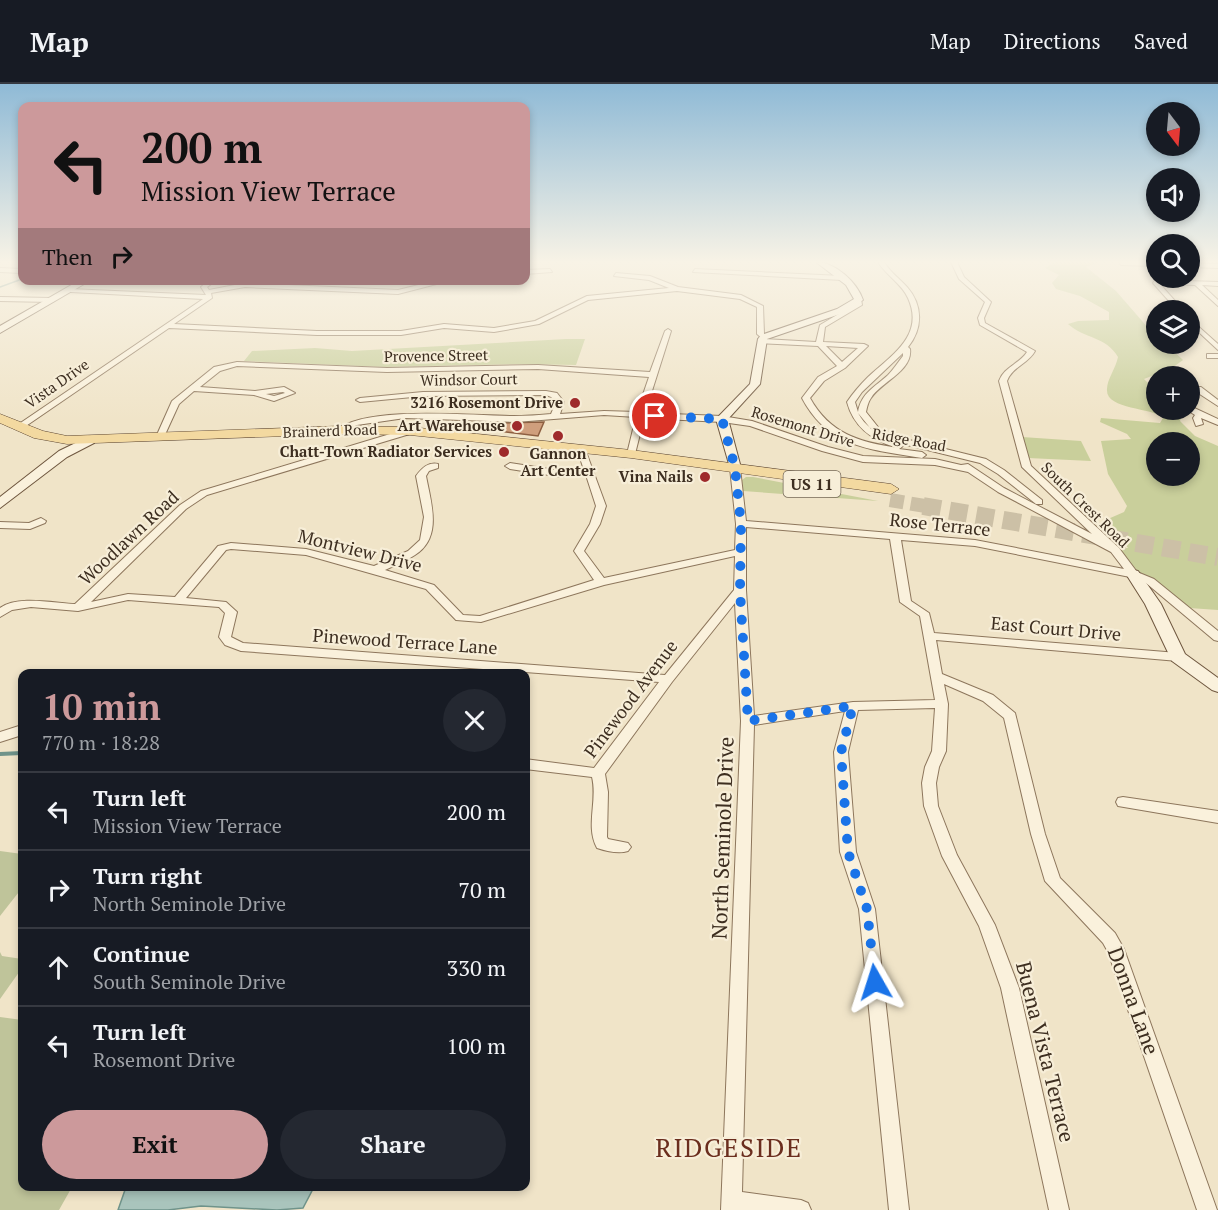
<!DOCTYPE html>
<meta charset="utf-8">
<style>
:root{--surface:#171b24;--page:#242831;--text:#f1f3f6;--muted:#9ea1a6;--line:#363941;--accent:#cc999b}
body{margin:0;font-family:"PT Serif",serif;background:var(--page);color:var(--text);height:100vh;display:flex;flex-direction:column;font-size:22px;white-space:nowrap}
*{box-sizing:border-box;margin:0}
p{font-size:20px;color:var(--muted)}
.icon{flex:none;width:33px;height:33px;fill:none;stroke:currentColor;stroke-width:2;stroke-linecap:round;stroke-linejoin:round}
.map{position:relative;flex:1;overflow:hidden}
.panel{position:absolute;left:18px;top:585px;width:512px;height:522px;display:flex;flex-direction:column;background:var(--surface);border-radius:12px;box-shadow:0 3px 9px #0003}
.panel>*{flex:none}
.guide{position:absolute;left:18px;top:18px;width:512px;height:183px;border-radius:12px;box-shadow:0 3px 9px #0003;background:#cc999b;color:#111;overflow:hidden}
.needle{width:39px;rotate:164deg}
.buttons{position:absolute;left:1146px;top:18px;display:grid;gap:12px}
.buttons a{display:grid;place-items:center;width:54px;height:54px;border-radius:50%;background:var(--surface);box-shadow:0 3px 9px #0003;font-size:30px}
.pin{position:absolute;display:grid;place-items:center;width:51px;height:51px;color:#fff;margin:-26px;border:3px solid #fff;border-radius:50%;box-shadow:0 2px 6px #0007}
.me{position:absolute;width:66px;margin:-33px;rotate:354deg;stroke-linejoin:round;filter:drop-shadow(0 0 4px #0008)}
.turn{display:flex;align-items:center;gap:21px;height:126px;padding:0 24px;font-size:27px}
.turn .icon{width:78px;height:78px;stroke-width:2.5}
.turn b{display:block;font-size:42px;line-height:51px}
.then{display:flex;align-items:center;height:57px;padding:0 24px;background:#0003;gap:12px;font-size:22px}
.round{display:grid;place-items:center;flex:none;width:63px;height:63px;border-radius:32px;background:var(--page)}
.head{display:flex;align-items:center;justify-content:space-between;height:102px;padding:0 24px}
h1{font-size:36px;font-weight:800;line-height:45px;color:var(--accent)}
.cta{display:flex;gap:12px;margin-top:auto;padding:12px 24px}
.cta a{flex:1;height:69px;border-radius:36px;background:var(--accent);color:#111;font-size:24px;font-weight:800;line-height:69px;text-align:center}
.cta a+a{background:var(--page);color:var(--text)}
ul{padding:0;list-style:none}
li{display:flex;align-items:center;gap:18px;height:78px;padding:0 24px;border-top:2px solid var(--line)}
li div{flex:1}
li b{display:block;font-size:22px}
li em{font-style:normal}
header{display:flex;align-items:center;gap:36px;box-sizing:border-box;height:84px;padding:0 30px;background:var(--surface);border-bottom:2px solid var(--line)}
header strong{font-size:28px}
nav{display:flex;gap:33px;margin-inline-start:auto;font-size:21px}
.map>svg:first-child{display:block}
.green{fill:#c9cf9b;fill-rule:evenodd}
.cemetery{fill:#bfc49a}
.water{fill:#a9c4bc;stroke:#6f938a;stroke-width:1.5}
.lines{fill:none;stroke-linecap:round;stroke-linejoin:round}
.stream-far1{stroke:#6f938a;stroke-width:1.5}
.stream{stroke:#6f938a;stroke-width:4}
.building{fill:#cf9f7d;stroke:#8d5f41;stroke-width:1.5}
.primary-tunnel-far1{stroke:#ccc0a6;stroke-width:14;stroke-dasharray:14 7;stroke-linecap:butt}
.primary-tunnel{stroke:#ccc0a6;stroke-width:18;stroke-dasharray:18 9;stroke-linecap:butt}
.street-casing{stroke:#8d765c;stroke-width:2}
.secondary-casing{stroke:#6f573f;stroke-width:2}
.primary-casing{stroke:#5b4430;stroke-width:1}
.street{fill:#faf1dc;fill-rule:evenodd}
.secondary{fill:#faf1dc;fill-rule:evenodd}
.primary{fill:#f3d9a0;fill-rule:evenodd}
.route{stroke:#1a73e8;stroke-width:10;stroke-dasharray:0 18}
.poi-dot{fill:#9e2a2b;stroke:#f7eed8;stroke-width:2}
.labels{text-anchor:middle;stroke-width:4.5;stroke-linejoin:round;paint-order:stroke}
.far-street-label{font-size:15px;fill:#3d2e20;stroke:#f7eed8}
.far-poi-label{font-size:15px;font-weight:bold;fill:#3d2e20;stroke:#f7eed8;text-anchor:end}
.shield{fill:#f7eed8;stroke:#756857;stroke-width:1.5}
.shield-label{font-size:16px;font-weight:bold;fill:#3d2e20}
.street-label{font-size:18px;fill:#3d2e20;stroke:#f7eed8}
.near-street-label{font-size:21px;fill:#3d2e20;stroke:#f7eed8}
.near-quarter-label{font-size:26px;letter-spacing:1.5px;fill:#6b2e1e;stroke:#f7eed8}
</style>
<header>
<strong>Map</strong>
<nav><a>Map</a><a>Directions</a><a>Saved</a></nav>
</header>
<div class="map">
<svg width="1218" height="1126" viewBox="0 0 1218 1126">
<rect width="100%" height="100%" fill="#f0e4c8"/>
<g class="green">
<path d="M1054,178H1100L1086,183L1116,207L1156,253V260H1166L1183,276L1172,284L1144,295L1156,307V326H1179L1182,332L1180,337L1195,352L1218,362V526L1189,524L1136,486L1118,464H1128L1108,435L1124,428L1127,422L1108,390L1101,357L1131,355L1127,350L1100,338L1101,334L1160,339L1163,334C1152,323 1105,326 1107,305C1107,295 1116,284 1118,273C1106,252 1084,255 1068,240L1078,237L1109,236V228L1080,212L1056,205L1052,199L1059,191L1045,184ZM1156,358H1190V392H1156Z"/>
<polygon points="566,255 585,255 576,281 520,280 385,283 244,277 252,267 315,264 352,267"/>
<polygon points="1022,353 1081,357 1091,377 1028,374"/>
<polygon points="746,393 753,393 878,417 743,407 742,396"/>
</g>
<g class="cemetery">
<polygon points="0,767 22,770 22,804 0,832"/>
<polygon points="0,868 2,872 22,875 22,884 0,915"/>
<polygon points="0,933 22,936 22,1102 72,1103 59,1126 0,1126"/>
</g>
<polygon class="water" points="126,1103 126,1102 314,1103 303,1124 277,1126 201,1122 168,1126 118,1126"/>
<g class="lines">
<polyline class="stream-far1" points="0,203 22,195"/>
<polyline class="stream" points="0,670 22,669"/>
</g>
<polygon class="building" points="544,338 538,352 490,346 494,339"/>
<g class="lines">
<polyline class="primary-tunnel-far1" points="890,416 931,423"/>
<polyline class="primary-tunnel" points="923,422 1218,473"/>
<defs>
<g id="street">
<path d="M878,178H884C890,188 899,194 907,203C923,221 923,245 908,263L910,265C913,287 881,298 871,314C868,318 867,323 866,328L878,343L871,345L858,329C865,342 876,349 889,355L893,352L986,375L1004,386L1042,416V420H1036L998,390L980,379L899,359L903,362L899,365L922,368L926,371L922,374C871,365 829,365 802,314L818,293L837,282L818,262L758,259V255H763L757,250V223L740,215L677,207L588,216L539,240L494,248L444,244L401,251H317L169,244L23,344L16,342L203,215L71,208L68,206L69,205L206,211L201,203L209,196H217L207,203L209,206L245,199L398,206L439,196H452L398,210L245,203L211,209L212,214L174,240L317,247H401L444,240L494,244L535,237L587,212L669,204L649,196L614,192L616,189L650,192L678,203L741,211L763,222L764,250L768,253L764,255L816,258L820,241L857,219V215H861L862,221L825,243L823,258L864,260L868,262L845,284L824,297L810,314C830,350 859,358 898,364C873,357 854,344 847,318C853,309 860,301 868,293C892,271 925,251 908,214C902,200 886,191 878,178ZM826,262L858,264L842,278ZM903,269V272C898,278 894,285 888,291C875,303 861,309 858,328L855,318L862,308Z"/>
<path d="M951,178H957L964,193L991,218L984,234L985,239L1035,267C1028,280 1012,283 1007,297L1031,382L1119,464L1137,488L1154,495L1218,547V557L1214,556L1146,499L1130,493L975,462L901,456L911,517L929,529L934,549L1178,569L1184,573L1178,577L936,556L942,590L993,611L1015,629L1045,750L1060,794L1115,849L1124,865L1217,1126H1197L1108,868L1103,859L1045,797L1031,750L1004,634L983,617L944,600L948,620L946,667L939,683L936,699L938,722L957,771L995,841L1019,904L1069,1126H1049L1001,904L979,842L942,772L924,722L922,699L925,683L932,667L935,624L858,626L848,668L856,768L875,825L909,1126H889L859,825L840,768L834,668L845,627L754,641L742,1108L801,1116L808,1119L811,1126H721L741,637L735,519L672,598L605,690L608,708L607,753L608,755L628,759L631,763L628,767C619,770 606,767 597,764C585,742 598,717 592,693L525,685V675L594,684L659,598L241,567L225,561L219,553L225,529L219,523L128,516L78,527L31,523L12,526L0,533V524C17,511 54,519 75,520L180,421L201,407L410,344L413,345V349L207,411L186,425L91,518L128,510L175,513L218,462L231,459L306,465L374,482L408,467L420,456L424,433L416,392C422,384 428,378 438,380V384L429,387L426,392C431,419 443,453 415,471C406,477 395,481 385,486L434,501L463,531L480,532L594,496L574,467L590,440L596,422L585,388L562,393L510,385L505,382L510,379L562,387L583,383L577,365L581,362L585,365L606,422L600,440L584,467L604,494L735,466L736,440L730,384L735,381L740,384L746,437L975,456L1124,485L1111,468L998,408L968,388L935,381L863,378L822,367L750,342L722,338L644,334L635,370L631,373L627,370L636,333L604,331L516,338L405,334L357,341L341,349L337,346C367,321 473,332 514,332C526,332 539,331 551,330L556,318L551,313L546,311L423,312L360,318L356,316L360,314L423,308L546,307L557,309L564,318L560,330L604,327L637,328L649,293L538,285L387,288L237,282L220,287L200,303L255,307L284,303L295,309L274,317L254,311L194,307L179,320L163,355L156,353L172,317L214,283L237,278L387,284L538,281L650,288L665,247L668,245L671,247L645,329L722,332L752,337L828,363L863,372L935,375L961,381L968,380L1004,404L1092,450L1022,383L999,297C1004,283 1019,280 1027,268L980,241L978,234L985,218L959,195ZM283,308L285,309L274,312L266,310ZM746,443L890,455L900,518L920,532L935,616L853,618L754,632L746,506ZM231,465L306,471L426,505L456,536L481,538L604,501L735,472L734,506L665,591L243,559L231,553L237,528L226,518L186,514L226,466Z"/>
<polygon points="1119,178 1156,178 1156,182 1121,181"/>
<polygon points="1190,179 1218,180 1218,184 1190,183"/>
<polygon points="0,184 22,185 22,189 0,188"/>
<polygon points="550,185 552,188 525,190 525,186"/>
<polygon points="695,185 842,192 845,194 842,196 693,188"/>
<polygon points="1155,196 1218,198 1218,202 1202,201 1218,216 1218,222 1195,201 1160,200 1183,226 1177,226 1153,199"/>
<polygon points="0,213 52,214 55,216 52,218 0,217"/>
<polygon points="1190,235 1218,260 1218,266 1190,240"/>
<rect x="1207" y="270" width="11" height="4"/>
<polygon points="1195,303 1201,303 1218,316 1218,322 1195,307"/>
<polygon points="1190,322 1218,335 1218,341 1201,334 1203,340 1196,342 1193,334 1195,331 1187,326 1190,326"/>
<polygon points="41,434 46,437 45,439 30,445 0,444 0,438 29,439"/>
<polygon points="22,641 22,651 0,658 0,648"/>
<polygon points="1123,713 1218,727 1218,739 1118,722 1116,718 1118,714"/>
</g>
<g id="secondary">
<path d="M816,178C835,178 857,198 863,216L843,229L767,255L760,300L728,335L741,384L739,387H731L716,335L750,300L758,255L761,251L837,225L854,215L846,201Z"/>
<polygon points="80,196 91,196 0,249 0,242"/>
<polygon points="90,352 96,356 94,359 67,373 0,424 0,413 59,367"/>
<polygon points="1133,486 1138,487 1161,520 1185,570 1218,594 1218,608 1212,606 1172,577 1145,520 1126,490"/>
</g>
<polygon id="primary" points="0,330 43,347 67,352 341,342 410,343 631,366 891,400 899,405 891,410 631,374 410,351 341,350 67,360 34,354 0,339"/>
</defs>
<use href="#street" class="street-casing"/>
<use href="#secondary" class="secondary-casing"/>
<use href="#primary" class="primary-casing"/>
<use href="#street" class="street"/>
<use href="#secondary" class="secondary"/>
<use href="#primary" class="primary"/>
</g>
<linearGradient id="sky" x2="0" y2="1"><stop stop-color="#8fbad6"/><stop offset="0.53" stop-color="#f8f3e6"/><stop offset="1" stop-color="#f8f3e6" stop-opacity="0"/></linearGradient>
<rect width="1218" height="336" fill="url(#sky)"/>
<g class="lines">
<polyline class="route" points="655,332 722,335 735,384 741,440 740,507 748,637 853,622 841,668 848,768 867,825 875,898"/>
</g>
<g class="poi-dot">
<circle cx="575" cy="319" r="6"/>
<circle cx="517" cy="342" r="6"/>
<circle cx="558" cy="352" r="6"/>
<circle cx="504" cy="368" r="6"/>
<circle cx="705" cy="393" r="6"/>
</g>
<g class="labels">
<g class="far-street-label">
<text transform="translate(436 272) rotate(-1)" y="5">Provence Street</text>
<text transform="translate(469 296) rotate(-1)" y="5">Windsor Court</text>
<text transform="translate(57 300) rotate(-35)" y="5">Vista Drive</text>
<text transform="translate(803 343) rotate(17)" y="5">Rosemont Drive</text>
<text transform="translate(330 347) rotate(-2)" y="5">Brainerd Road</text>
<text transform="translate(909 356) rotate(10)" y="5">Ridge Road</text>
<text transform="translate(1085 421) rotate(44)" y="5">South Crest Road</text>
</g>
<g class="far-poi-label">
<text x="563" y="324">3216 Rosemont Drive</text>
<text x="505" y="347">Art Warehouse</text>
<text x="492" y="373">Chatt-Town Radiator Services</text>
<text x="558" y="375" text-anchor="middle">Gannon<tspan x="558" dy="17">Art Center</tspan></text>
<text x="693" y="398">Vina Nails</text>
</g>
<rect class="shield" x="783.5" y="387" width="57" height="26" rx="4.5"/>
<g class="shield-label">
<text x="812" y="406">US 11</text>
</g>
<g class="street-label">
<text transform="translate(940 441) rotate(6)" y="6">Rose Terrace</text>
<text transform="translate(129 454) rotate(-43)" y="6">Woodlawn Road</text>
<text transform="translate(360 467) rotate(14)" y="6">Montview Drive</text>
<text transform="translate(1056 545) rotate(5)" y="6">East Court Drive</text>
<text transform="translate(405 558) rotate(4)" y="6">Pinewood Terrace Lane</text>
<text transform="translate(631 615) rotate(-53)" y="6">Pinewood Avenue</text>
</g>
<g class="near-street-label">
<text transform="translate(723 754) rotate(-88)" y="7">North Seminole Drive</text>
<text transform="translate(1133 917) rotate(70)" y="7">Donna Lane</text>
<text transform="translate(1045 968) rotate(76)" y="7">Buena Vista Terrace</text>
</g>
<g class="near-quarter-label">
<text x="729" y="1073">RIDGESIDE</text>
</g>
</g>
</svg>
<div class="buttons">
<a><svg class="needle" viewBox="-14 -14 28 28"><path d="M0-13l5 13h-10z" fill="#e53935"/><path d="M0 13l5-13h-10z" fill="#9ea1a6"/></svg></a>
<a><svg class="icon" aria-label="sound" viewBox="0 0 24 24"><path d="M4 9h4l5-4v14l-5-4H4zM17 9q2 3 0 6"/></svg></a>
<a><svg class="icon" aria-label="search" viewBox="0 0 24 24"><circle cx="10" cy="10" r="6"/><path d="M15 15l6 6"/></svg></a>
<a><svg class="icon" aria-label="layers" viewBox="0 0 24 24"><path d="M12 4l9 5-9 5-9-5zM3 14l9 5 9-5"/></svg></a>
<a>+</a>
<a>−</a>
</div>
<div class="pin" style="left:655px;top:332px;background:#d93025"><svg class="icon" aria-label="arrive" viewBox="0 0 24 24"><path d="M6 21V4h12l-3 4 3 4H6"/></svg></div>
<svg class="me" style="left:875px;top:898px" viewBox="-20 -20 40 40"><path d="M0-17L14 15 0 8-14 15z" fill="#1a73e8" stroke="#fff" stroke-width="4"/></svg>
<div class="guide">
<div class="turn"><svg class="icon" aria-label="left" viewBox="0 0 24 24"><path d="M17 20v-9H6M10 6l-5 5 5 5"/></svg><div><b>200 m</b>Mission View Terrace</div></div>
<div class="then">Then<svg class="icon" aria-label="right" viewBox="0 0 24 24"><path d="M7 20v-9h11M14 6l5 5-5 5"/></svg></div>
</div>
<section class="panel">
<div class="head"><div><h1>10 min</h1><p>770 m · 18:28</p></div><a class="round"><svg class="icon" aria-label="close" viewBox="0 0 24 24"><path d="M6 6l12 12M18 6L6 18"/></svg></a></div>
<ul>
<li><svg class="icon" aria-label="left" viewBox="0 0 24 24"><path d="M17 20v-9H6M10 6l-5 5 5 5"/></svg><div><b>Turn left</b><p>Mission View Terrace</p></div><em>200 m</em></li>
<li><svg class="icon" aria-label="right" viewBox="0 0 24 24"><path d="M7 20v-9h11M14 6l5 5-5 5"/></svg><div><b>Turn right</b><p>North Seminole Drive</p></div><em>70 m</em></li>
<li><svg class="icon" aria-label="ahead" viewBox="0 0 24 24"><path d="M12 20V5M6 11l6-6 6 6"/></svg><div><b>Continue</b><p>South Seminole Drive</p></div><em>330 m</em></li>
<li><svg class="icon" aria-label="left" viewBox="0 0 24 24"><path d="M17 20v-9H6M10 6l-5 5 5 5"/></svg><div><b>Turn left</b><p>Rosemont Drive</p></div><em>100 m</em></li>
</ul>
<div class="cta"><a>Exit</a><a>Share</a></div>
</section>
</div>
